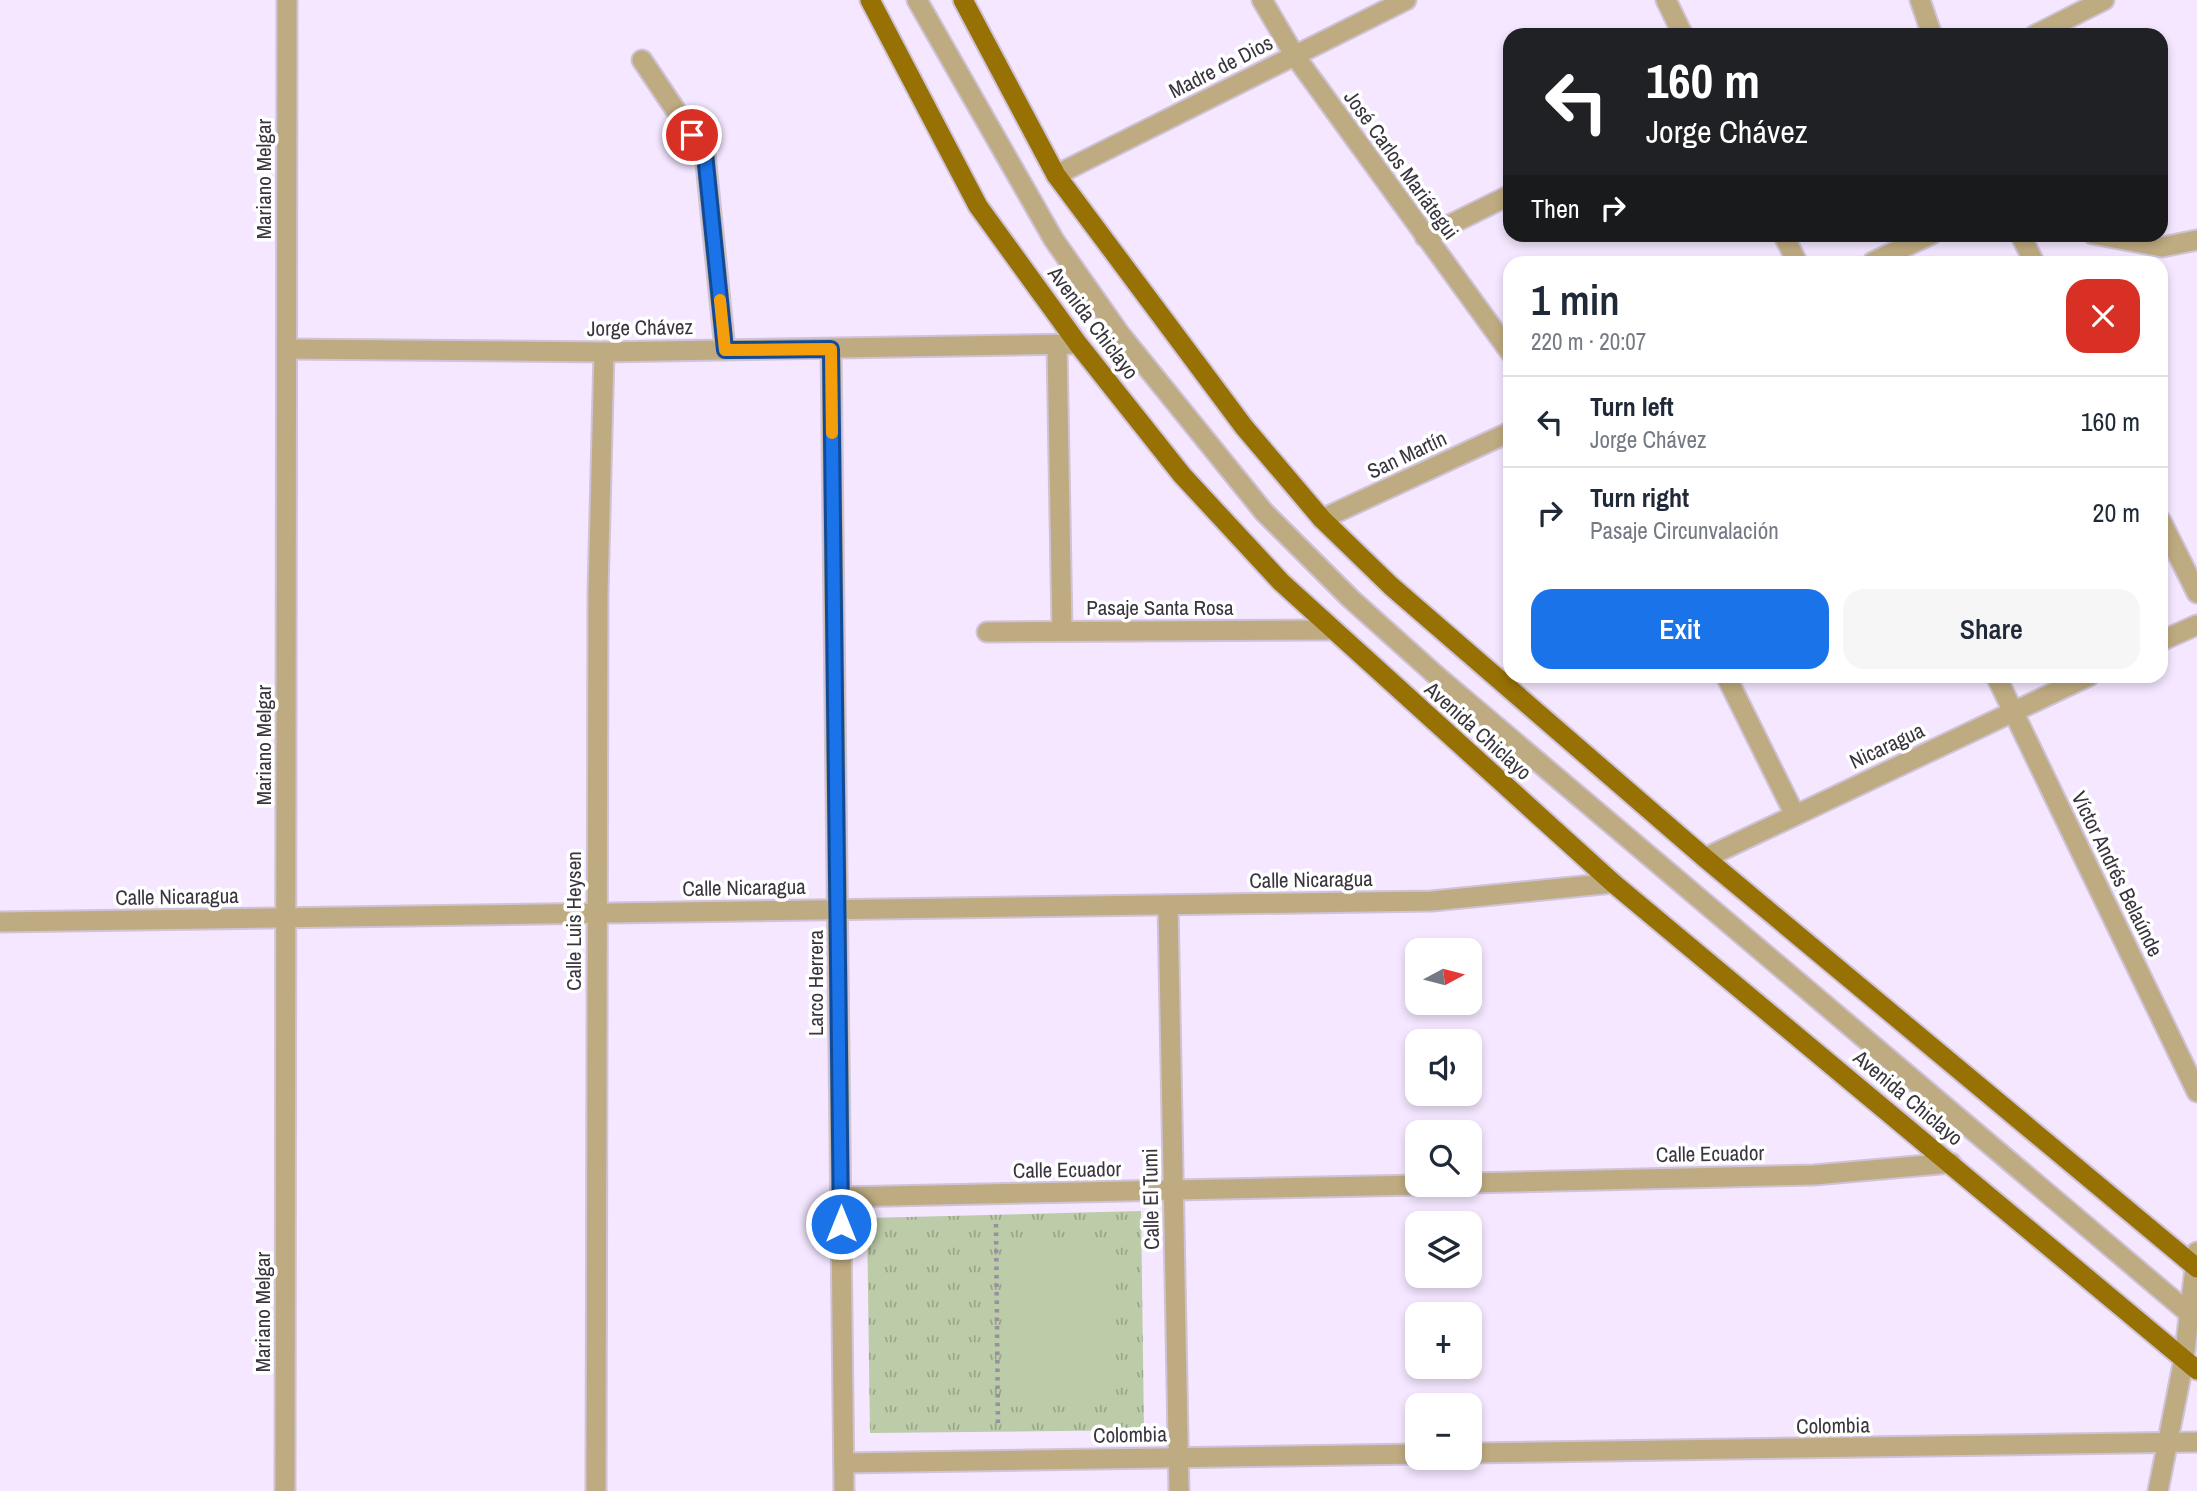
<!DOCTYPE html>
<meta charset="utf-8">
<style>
:root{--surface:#fff;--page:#f6f6f7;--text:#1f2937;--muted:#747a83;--line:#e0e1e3;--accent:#1a73e8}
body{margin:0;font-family:"Archivo Narrow",sans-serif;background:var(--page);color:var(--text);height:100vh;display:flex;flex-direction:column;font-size:26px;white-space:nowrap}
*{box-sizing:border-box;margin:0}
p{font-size:23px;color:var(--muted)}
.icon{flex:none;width:38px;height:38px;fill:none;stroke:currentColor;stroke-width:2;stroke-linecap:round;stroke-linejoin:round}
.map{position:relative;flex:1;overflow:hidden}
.details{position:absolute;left:1503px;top:256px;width:665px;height:427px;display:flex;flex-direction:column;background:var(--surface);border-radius:21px;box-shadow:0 4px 10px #0003}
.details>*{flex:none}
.banner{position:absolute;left:1503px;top:28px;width:665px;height:214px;border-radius:21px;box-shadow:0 4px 10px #0003;background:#202124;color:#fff;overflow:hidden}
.needle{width:46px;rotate:83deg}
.controls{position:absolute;left:1405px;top:938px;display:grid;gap:14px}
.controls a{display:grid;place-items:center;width:77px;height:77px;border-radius:14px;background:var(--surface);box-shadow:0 4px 10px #0003;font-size:35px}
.pin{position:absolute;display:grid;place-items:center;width:60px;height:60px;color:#fff;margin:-30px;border:4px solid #fff;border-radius:50%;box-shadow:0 2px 7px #0007}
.me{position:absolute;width:77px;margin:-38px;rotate:0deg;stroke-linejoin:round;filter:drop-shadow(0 0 5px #0008)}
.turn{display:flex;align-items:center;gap:24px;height:147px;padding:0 28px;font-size:32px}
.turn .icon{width:91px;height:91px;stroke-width:2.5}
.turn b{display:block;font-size:49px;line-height:60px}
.then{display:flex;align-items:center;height:66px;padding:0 28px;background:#0003;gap:14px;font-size:26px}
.round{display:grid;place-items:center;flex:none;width:74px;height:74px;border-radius:21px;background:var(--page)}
.summary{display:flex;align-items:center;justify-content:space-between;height:119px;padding:0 28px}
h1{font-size:42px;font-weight:600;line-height:52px}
.action{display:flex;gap:14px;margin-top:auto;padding:14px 28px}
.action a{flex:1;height:80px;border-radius:21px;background:var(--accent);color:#fff;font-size:28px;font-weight:600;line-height:80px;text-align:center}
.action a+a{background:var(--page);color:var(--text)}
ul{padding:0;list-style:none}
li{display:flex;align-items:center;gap:21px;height:91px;padding:0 28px;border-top:2px solid var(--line)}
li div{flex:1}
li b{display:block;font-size:26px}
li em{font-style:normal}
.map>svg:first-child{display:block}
.park{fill:url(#park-tufts)}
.pitch{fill:#bccba8}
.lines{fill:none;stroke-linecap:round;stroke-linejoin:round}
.minor-casing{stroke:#cfc3d8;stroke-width:23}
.tertiary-casing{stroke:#cfc3d8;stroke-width:23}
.primary-casing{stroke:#cfc3d8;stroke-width:23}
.path{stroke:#988f9f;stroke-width:4.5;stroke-dasharray:3.5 5;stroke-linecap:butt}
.minor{stroke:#bfab81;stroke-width:19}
.tertiary{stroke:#bfab81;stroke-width:19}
.primary{stroke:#977104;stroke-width:19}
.route-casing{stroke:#114b97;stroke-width:18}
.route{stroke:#1a73e8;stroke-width:12}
.slow{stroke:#f59e0b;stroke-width:12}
.labels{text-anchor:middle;stroke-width:7;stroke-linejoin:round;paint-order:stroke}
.street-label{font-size:21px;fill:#39343d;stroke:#fff}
</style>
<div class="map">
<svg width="2197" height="1491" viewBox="0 0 2197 1491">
<defs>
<pattern id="park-tufts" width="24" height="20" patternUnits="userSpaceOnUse" patternTransform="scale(1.75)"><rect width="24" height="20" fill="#bccba8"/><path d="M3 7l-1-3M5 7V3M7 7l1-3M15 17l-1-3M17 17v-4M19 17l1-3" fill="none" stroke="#9aa68a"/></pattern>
</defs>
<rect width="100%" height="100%" fill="#f4e7ff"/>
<polygon class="park" points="1141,1211 1144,1430 870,1433 867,1218"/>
<polygon class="pitch" points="1111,1242 1115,1404 1010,1407 1006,1244"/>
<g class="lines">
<defs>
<g id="minor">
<polyline points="1262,0 1295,56 1510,352"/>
<polyline points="1666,0 1683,35"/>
<polyline points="1920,0 1932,35"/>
<polyline points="2035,35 2104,0"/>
<polyline points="642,60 705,154 725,350"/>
<polyline points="1056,175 1406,0"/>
<polyline points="1783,234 1797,262"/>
<polyline points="2020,234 2034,262"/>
<polyline points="2093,234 2162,247 2197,240"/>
<polyline points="1425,237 1510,195"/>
<polyline points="1873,262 1932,234"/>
<polyline points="1057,345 1062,631"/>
<polyline points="287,349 604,352 1078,344"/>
<polyline points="831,349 844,1491"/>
<polyline points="1322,519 1510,432"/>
<polyline points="2161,521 2197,593"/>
<polyline points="987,632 1332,630"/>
<polyline points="2161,641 2197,625"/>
<polyline points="1726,676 1795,815"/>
<polyline points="1996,676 2197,1092"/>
<polyline points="1705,858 2089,676"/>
<polyline points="1168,905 1179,1491"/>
<polyline points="0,922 1432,901 1613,883"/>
<polyline points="1470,1183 1814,1175 1951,1163"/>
<polyline points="841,1197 1419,1185"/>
<polyline points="1470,1453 2197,1442"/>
<polyline points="844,1463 1418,1454"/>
<polyline points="285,1491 287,0"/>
<polyline points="596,1491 598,593 604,352"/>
</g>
<g id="tertiary">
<polyline points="917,0 1054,240 1120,334 1264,512 1351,599 1438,677 2197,1320"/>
<polyline points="2158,1491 2184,1359 2197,1252"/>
</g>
<g id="primary">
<polyline points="870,0 978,206 1078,344 1182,475 1281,582 1613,883 2197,1370"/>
<polyline points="963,0 1056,175 1244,427 1322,519 1391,586 1705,858 2197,1268"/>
</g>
</defs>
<use href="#minor" class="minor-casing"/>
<use href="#tertiary" class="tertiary-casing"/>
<use href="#primary" class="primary-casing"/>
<polyline class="path" points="996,1224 998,1426"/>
<use href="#minor" class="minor"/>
<use href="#tertiary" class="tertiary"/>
<use href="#primary" class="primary"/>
</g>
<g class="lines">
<defs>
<polyline id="route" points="692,135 705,154 725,350 831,349 841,1224"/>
</defs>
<use href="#route" class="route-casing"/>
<use href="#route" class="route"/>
<polyline class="slow" points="720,300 725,350 831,349 832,433"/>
</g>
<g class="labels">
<g class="street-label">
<text transform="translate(1221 67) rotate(-27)" y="7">Madre de Dios</text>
<text transform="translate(1401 165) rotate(54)" y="7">José Carlos Mariátegui</text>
<text transform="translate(264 179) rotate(-90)" y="7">Mariano Melgar</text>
<text transform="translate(1093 323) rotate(53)" y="7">Avenida Chiclayo</text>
<text transform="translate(640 328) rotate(-1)" y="7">Jorge Chávez</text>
<text transform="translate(1407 455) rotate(-25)" y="7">San Martín</text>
<text x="1160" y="615">Pasaje Santa Rosa</text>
<text transform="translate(1478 731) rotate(42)" y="7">Avenida Chiclayo</text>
<text transform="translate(264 745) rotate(-90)" y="7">Mariano Melgar</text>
<text transform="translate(1887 746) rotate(-25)" y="7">Nicaragua</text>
<text transform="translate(2117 874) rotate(64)" y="7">Víctor Andrés Belaúnde</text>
<text transform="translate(1311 880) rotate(-1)" y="7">Calle Nicaragua</text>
<text transform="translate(744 888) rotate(-1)" y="7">Calle Nicaragua</text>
<text transform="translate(177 897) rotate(-1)" y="7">Calle Nicaragua</text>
<text transform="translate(574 921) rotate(-90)" y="7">Calle Luis Heysen</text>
<text transform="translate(816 983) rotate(-90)" y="7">Larco Herrera</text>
<text transform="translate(1908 1098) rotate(40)" y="7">Avenida Chiclayo</text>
<text transform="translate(1710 1154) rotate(-1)" y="7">Calle Ecuador</text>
<text transform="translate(1067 1170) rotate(-1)" y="7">Calle Ecuador</text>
<text transform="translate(1151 1199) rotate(-91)" y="7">Calle El Tumi</text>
<text transform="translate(263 1312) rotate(-90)" y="7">Mariano Melgar</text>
<text transform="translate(1833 1426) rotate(-1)" y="7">Colombia</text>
<text transform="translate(1130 1435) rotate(-1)" y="7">Colombia</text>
</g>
</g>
</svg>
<div class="controls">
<a><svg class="needle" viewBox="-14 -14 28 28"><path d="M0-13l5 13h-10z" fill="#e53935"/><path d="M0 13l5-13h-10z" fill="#747a83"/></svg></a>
<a><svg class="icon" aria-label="sound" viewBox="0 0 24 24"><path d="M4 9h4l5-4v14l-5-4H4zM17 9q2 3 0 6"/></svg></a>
<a><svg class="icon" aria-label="search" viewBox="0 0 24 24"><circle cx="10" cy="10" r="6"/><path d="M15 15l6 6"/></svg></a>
<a><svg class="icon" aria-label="layers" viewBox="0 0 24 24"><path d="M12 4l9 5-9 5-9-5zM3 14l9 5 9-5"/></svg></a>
<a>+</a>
<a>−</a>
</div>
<div class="pin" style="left:692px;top:135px;background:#d93025"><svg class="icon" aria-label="arrive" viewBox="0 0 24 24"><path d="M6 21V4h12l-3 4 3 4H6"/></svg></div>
<svg class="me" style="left:841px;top:1224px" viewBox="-20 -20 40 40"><circle r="17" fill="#1a73e8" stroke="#fff" stroke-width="3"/><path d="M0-11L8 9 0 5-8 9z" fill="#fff"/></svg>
<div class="banner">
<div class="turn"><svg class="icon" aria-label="left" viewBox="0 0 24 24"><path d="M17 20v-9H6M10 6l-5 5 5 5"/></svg><div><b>160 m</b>Jorge Chávez</div></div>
<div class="then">Then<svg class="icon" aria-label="right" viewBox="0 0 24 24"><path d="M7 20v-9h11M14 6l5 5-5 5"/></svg></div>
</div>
<section class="details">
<div class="summary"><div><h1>1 min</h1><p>220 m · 20:07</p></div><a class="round" style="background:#d93025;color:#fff"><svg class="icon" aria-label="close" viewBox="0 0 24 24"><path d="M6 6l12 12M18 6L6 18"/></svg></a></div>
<ul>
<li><svg class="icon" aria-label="left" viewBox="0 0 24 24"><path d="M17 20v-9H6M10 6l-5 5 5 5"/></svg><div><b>Turn left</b><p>Jorge Chávez</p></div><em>160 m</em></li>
<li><svg class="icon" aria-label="right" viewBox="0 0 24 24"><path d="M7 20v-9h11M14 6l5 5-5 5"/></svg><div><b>Turn right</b><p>Pasaje Circunvalación</p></div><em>20 m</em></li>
</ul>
<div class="action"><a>Exit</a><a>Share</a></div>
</section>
</div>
